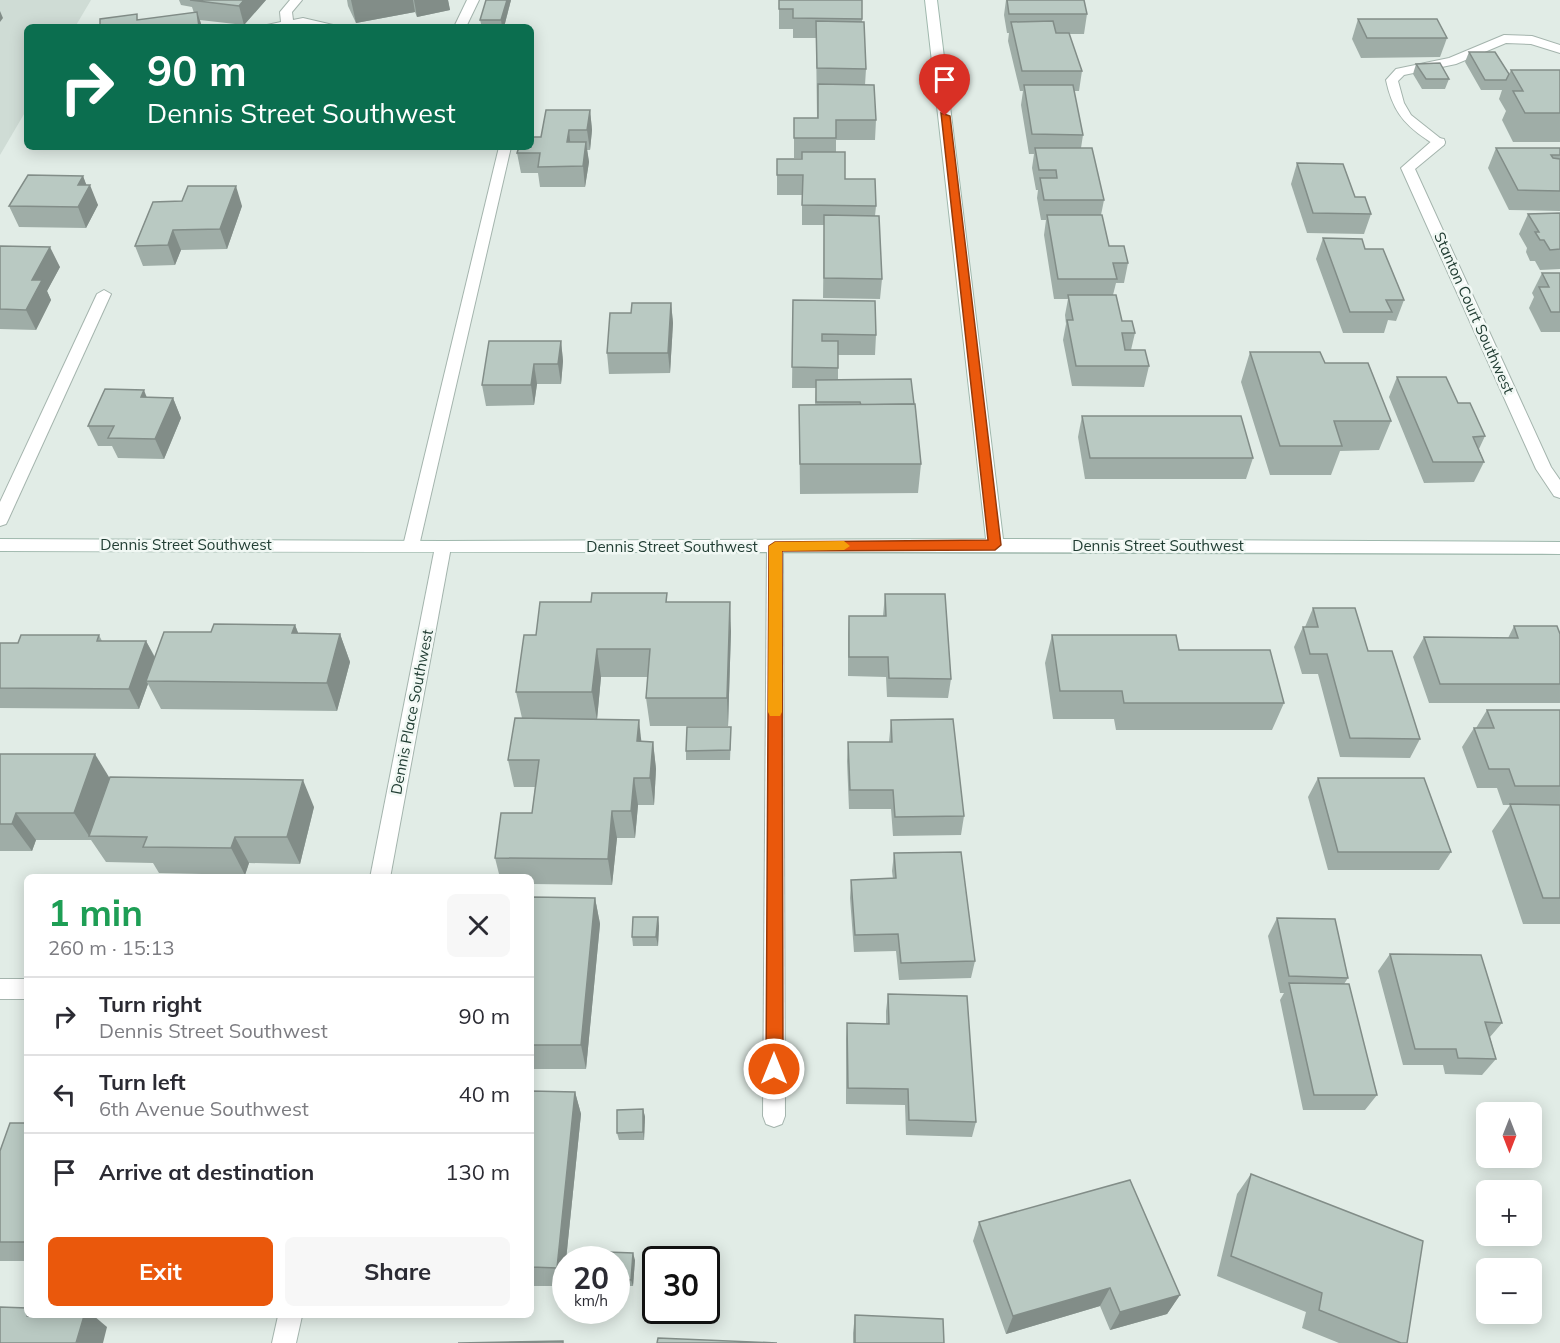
<!DOCTYPE html>
<meta charset="utf-8">
<style>
:root{--surface:#fff;--page:#f7f7f7;--text:#2b2b33;--muted:#7c7c81;--line:#e1e1e2;--accent:#ea580c}
body{margin:0;font-family:Mulish,sans-serif;background:var(--page);color:var(--text);height:100vh;display:flex;flex-direction:column;font-size:22px;white-space:nowrap}
*{box-sizing:border-box;margin:0}
p{font-size:20px;color:var(--muted)}
.icon{flex:none;width:33px;height:33px;fill:none;stroke:currentColor;stroke-width:2;stroke-linecap:round;stroke-linejoin:round}
.map{position:relative;flex:1;overflow:hidden}
.drawer{position:absolute;left:24px;top:874px;width:510px;height:444px;display:flex;flex-direction:column;background:var(--surface);border-radius:9px;box-shadow:0 3px 15px #0003}
.drawer>*{flex:none}
.top-card{position:absolute;left:24px;top:24px;width:510px;height:126px;border-radius:9px;box-shadow:0 3px 15px #0003;background:#0b6e4f;color:#fff;overflow:hidden}
.needle{width:39px;rotate:180deg}
.fabs{position:absolute;left:1476px;top:1102px;display:grid;gap:12px}
.fabs a{display:grid;place-items:center;width:66px;height:66px;border-radius:9px;background:var(--surface);box-shadow:0 3px 15px #0003;font-size:30px}
.speed{position:absolute;left:552px;top:1246px;display:flex;gap:12px;font-size:30px;font-weight:700;text-align:center}
.speed>*{display:grid;place-content:center;width:78px;height:78px;border-radius:50%;background:var(--surface);box-shadow:0 3px 15px #0003;line-height:1}
.speed small{font-size:15px;font-weight:400}
.speed .limit{border:3px solid #111;border-radius:9px;background:#fff;color:#111}
.pin{position:absolute;display:grid;place-items:center;width:51px;height:51px;color:#fff;margin:-62px -26px;border-radius:50% 50% 50% 0;rotate:-45deg;box-shadow:0 0 6px #0007}
.pin .icon{rotate:45deg}
.me{position:absolute;width:66px;margin:-33px;rotate:0deg;stroke-linejoin:round;filter:drop-shadow(0 0 4px #0008)}
.turn{display:flex;align-items:center;gap:21px;height:126px;padding:0 24px;font-size:27px}
.turn .icon{width:78px;height:78px;stroke-width:2.5}
.turn b{display:block;font-size:42px;line-height:51px}
.round{display:grid;place-items:center;flex:none;width:63px;height:63px;border-radius:9px;background:var(--page)}
.summary{display:flex;align-items:center;justify-content:space-between;height:102px;padding:0 24px}
h1{font-size:36px;font-weight:700;line-height:45px;color:#1e9e55}
.primary-button{display:flex;gap:12px;margin-top:auto;padding:12px 24px}
.primary-button a{flex:1;height:69px;border-radius:9px;background:var(--accent);color:#fff;font-size:24px;font-weight:700;line-height:69px;text-align:center}
.primary-button a+a{background:var(--page);color:var(--text)}
ul{padding:0;list-style:none}
li{display:flex;align-items:center;gap:18px;height:78px;padding:0 24px;border-top:2px solid var(--line)}
li div{flex:1}
li b{display:block;font-size:22px}
li em{font-style:normal}
.map>svg:first-child{display:block}
.built{fill:#cfdcd5}
.lines{fill:none;stroke-linecap:round;stroke-linejoin:round}
.lane-casing{stroke:#a4b4ad;stroke-width:2}
.street-casing{stroke:#a4b4ad;stroke-width:2}
.secondary-casing{stroke:#9fb8ad;stroke-width:2}
.lane{fill:#fff;fill-rule:evenodd}
.street{fill:#fff;fill-rule:evenodd}
.secondary{fill:#fff;fill-rule:evenodd}
.wall{fill:#9fada7}
.shaded-wall{fill:#828d88}
.building{fill:#b9c9c2;stroke:#828d88;stroke-width:1.5}
.route{fill:#ea580c;stroke:#983908;stroke-width:1.5}
.slow{fill:#f59e0b}
.labels{text-anchor:middle;stroke-width:5;stroke-linejoin:round;paint-order:stroke}
.street-label{font-size:15px;fill:#213d33;stroke:#f1f8f4}
</style>
<div class="map">
<svg width="1560" height="1343" viewBox="0 0 1560 1343">
<rect width="100%" height="100%" fill="#e1ece6"/>
<polygon class="built" points="0,0 91,0 75,27 27,27 27,109 0,155"/>
<g class="lines">
<defs>
<g id="lane">
<polygon points="290,0 302,0 292,12 293,20 303,18 333,25 335,27 265,27 267,25 281,22 280,12"/>
<polygon points="467,0 479,0 466,27 454,27"/>
<path d="M1504,35L1532,36L1560,45V53L1531,44L1506,43L1456,64L1404,75L1398,81L1404,103L1411,115L1445,142L1444,145C1436,146 1432,143 1426,139C1402,123 1392,108 1386,80L1396,69L1449,58Z"/>
<polygon points="499,147 511,147 419,546 417,550 405,550 403,546"/>
<polygon points="104,290 111,294 8,520 6,524 0,526 0,502 97,294"/>
</g>
<g id="street">
<polygon points="1439,138 1444,139 1445,142 1444,145 1415,169 1551,467 1560,480 1560,498 1554,496 1536,469 1401,168 1434,139"/>
<polygon points="775,540 781,542 783,546 785,1116 782,1124 774,1127 766,1124 763,1116 767,546 769,542"/>
<polygon points="443,541 449,543 451,547 390,878 370,878 435,547 437,543"/>
<rect x="0" y="979" width="27" height="20"/>
<polygon points="278,1316 302,1316 296,1343 272,1343"/>
</g>
<path id="secondary" d="M925,0H937L1003,539L1560,542V554C1040,551 520,553 0,551V539L443,541L986,539Z"/>
</defs>
<use href="#lane" class="lane-casing"/>
<use href="#street" class="street-casing"/>
<use href="#secondary" class="secondary-casing"/>
<use href="#lane" class="lane"/>
<use href="#street" class="street"/>
<use href="#secondary" class="secondary"/>
</g>
<g class="wall">
<polygon points="179,0 266,0 244,25 200,20 202,27 99,27 139,20 194,13 192,7 181,5"/>
<polygon points="347,0 448,0 450,10 417,17 415,12 356,23 348,6"/>
<polygon points="511,0 504,27 482,27 480,20"/>
<polygon points="779,0 862,0 862,22 866,69 865,85 876,120 875,140 836,140 836,152 845,179 876,206 875,216 882,279 880,299 823,298 824,225 802,225 802,195 777,195 777,159 802,159 802,158 794,158 794,118 817,118 816,38 793,38 793,29 779,29"/>
<polygon points="1006,0 1084,0 1087,14 1084,34 1069,34 1082,71 1079,91 1074,91 1083,135 1081,148 1104,200 1101,215 1109,246 1128,263 1124,283 1116,283 1113,295 1122,321 1135,333 1131,350 1149,366 1144,387 1072,386 1063,340 1066,324 1065,315 1068,299 1054,299 1044,235 1046,220 1041,220 1037,198 1038,190 1036,190 1032,168 1034,154 1029,154 1021,105 1023,91 1020,91 1008,41 1009,33 1007,33 1004,15"/>
<polygon points="1358,19 1447,38 1440,57 1361,58 1352,39"/>
<polygon points="1469,52 1509,74 1511,70 1560,70 1560,142 1513,142 1502,120 1506,111 1499,99 1502,90 1481,90 1465,62"/>
<polygon points="1416,64 1449,79 1445,89 1422,89 1413,74"/>
<polygon points="590,110 592,130 590,150 587,150 589,162 585,187 540,187 538,173 521,173 517,153 541,137"/>
<polygon points="1496,148 1560,148 1560,211 1509,210 1488,168"/>
<polygon points="1297,163 1355,197 1371,214 1364,234 1307,233 1291,184"/>
<polygon points="83,176 86,185 98,205 86,228 19,227 9,206"/>
<polygon points="153,202 242,206 227,249 181,250 175,265 143,266 135,246"/>
<polygon points="1560,213 1560,269 1540,270 1535,261 1530,261 1526,252 1527,248 1519,234 1528,214"/>
<polygon points="1323,238 1365,249 1404,300 1396,321 1388,320 1384,333 1343,333 1316,259"/>
<polygon points="0,246 60,267 47,291 51,300 36,330 0,329"/>
<polygon points="1542,273 1560,273 1560,332 1541,332 1529,308 1534,297 1532,293"/>
<polygon points="793,300 876,335 875,355 838,355 838,379 914,404 921,464 918,493 800,494 799,405 815,405 816,388 792,388"/>
<polygon points="671,303 673,323 670,373 609,374 607,353 631,313"/>
<polygon points="561,341 563,361 561,384 537,384 534,405 486,406 482,385"/>
<polygon points="1250,352 1325,363 1391,421 1379,450 1340,451 1331,475 1270,475 1241,382"/>
<polygon points="1397,377 1458,403 1485,436 1479,449 1484,462 1474,482 1424,483 1389,397"/>
<polygon points="147,397 173,398 181,418 164,459 118,458 112,446 98,446 88,426"/>
<polygon points="1082,416 1253,458 1246,479 1085,479 1078,437"/>
<polygon points="885,594 951,679 948,698 887,697 886,677 848,676 848,635 849,616 883,616"/>
<polygon points="667,602 731,631 728,726 650,726 646,698 648,677 601,677 597,719 641,741 653,742 656,769 654,805 638,805 635,838 617,838 612,885 531,884 531,878 500,878 495,858 532,813 535,787 514,787 508,760 522,718 516,692 536,635"/>
<polygon points="1313,608 1368,651 1420,739 1410,758 1340,757 1318,674 1302,674 1294,647 1303,627 1305,627"/>
<polygon points="295,625 298,633 340,634 350,662 337,711 161,709 148,684 139,709 0,708 0,643 18,643 99,635 102,641 146,641 155,657 211,632"/>
<polygon points="1514,626 1560,634 1560,703 1429,703 1413,657 1424,637 1508,638"/>
<polygon points="1052,635 1179,650 1284,703 1272,730 1116,730 1114,719 1053,719 1045,663"/>
<polygon points="1487,710 1560,710 1560,924 1523,924 1492,831 1510,805 1503,805 1497,788 1477,788 1462,747 1474,728 1476,728"/>
<polygon points="891,720 964,816 961,835 893,836 891,809 849,809 847,761 848,742 889,742"/>
<polygon points="731,736 730,760 686,760 686,751"/>
<polygon points="0,754 110,778 314,807 300,864 249,863 245,875 159,873 153,863 106,862 91,840 36,840 32,851 0,851"/>
<polygon points="1318,778 1451,852 1439,870 1328,870 1308,797"/>
<polygon points="894,853 975,961 971,978 899,980 896,951 854,952 850,898 851,880 893,879 892,871"/>
<polygon points="531,897 595,898 600,924 586,1069 531,1069"/>
<polygon points="658,917 659,926 658,946 633,946 632,937"/>
<polygon points="1277,918 1348,978 1344,984 1377,1095 1365,1110 1303,1110 1280,1000 1284,993 1280,993 1268,936"/>
<polygon points="1390,954 1502,1023 1490,1037 1496,1059 1482,1075 1445,1074 1443,1065 1403,1065 1378,971"/>
<polygon points="888,994 976,1122 972,1137 906,1135 905,1105 846,1104 846,1039 847,1023 886,1024 886,1011"/>
<polygon points="531,1091 575,1092 581,1114 566,1260 564,1286 531,1286"/>
<polygon points="643,1109 645,1117 644,1140 619,1140 617,1133"/>
<polygon points="27,1123 27,1261 0,1261 0,1151"/>
<polygon points="1251,1174 1401,1343 1339,1343 1302,1328 1306,1312 1217,1276 1237,1194"/>
<polygon points="979,1222 1180,1295 1167,1314 1110,1330 1100,1306 1006,1334 973,1241"/>
<polygon points="616,1260 635,1260 633,1286 616,1286"/>
<polygon points="855,1315 944,1343 853,1343 853,1333"/>
</g>
<g class="shaded-wall">
<polygon points="244,0 266,0 244,25 239,6"/>
<polygon points="351,0 413,0 415,12 356,23"/>
<polygon points="414,0 448,0 450,10 417,17"/>
<polygon points="507,0 511,0 504,27 502,27 501,20"/>
<polygon points="0,11 3,18 0,22"/>
<polygon points="197,12 202,27 199,27"/>
<polygon points="590,110 592,130 590,150 587,130"/>
<polygon points="569,130 571,150 567,142"/>
<polygon points="586,142 589,162 585,187 583,166"/>
<polygon points="83,176 88,189 90,185 98,205 86,228 78,207 78,185"/>
<polygon points="236,186 242,206 227,249 220,229"/>
<polygon points="173,230 181,250 175,265 168,245"/>
<polygon points="50,247 60,267 47,291 51,300 36,330 26,310 32,280"/>
<polygon points="671,303 673,323 670,373 668,353"/>
<polygon points="561,341 563,361 561,384 558,364"/>
<polygon points="534,364 537,384 534,405 531,385"/>
<polygon points="144,390 152,411 141,397"/>
<polygon points="173,398 181,418 164,459 155,439"/>
<polygon points="730,602 731,631 728,726 727,698"/>
<polygon points="295,625 306,653 292,633"/>
<polygon points="340,634 350,662 337,711 327,683"/>
<polygon points="146,641 156,660 146,681 148,684 139,709 129,689"/>
<polygon points="597,649 601,677 597,720 592,692"/>
<polygon points="639,720 642,747 637,741"/>
<polygon points="653,742 656,769 654,805 650,778"/>
<polygon points="95,754 112,782 89,836 74,813"/>
<polygon points="634,778 638,805 635,838 631,811"/>
<polygon points="303,780 314,807 300,864 287,837"/>
<polygon points="612,811 617,838 612,885 608,859"/>
<polygon points="16,813 36,840 32,851 12,824"/>
<polygon points="235,837 249,863 245,875 231,848"/>
<polygon points="595,898 600,924 586,1069 581,1045"/>
<polygon points="658,917 659,926 658,946 656,937"/>
<polygon points="575,1092 581,1114 566,1260 564,1286 557,1268"/>
<polygon points="643,1109 645,1117 644,1140 643,1132"/>
<polygon points="633,1253 635,1260 633,1286 631,1280"/>
<polygon points="1110,1288 1100,1306 1006,1334 1013,1316"/>
<polygon points="1180,1295 1167,1314 1110,1330 1120,1312"/>
<polygon points="84,1316 94,1316 107,1327 103,1343 76,1343"/>
</g>
<g class="building">
<polygon points="190,0 244,0 239,6"/>
<polygon points="486,0 507,0 501,20 480,20"/>
<polygon points="779,0 862,0 862,19 793,18 793,9 779,9"/>
<polygon points="1007,0 1084,0 1087,14 1009,14"/>
<polygon points="197,12 199,27 99,27 100,25 100,19 137,14 137,20"/>
<polygon points="1358,19 1437,19 1447,38 1367,38"/>
<polygon points="816,21 864,22 866,69 817,68"/>
<polygon points="1053,21 1056,33 1069,33 1082,71 1022,71 1011,22"/>
<polygon points="364,25 410,26 410,27 364,27"/>
<polygon points="1469,52 1495,52 1509,74 1506,80 1485,80"/>
<polygon points="1440,63 1449,79 1426,79 1416,64"/>
<polygon points="1511,70 1560,70 1560,113 1525,113 1513,91 1523,91"/>
<polygon points="818,84 874,85 876,120 836,120 836,138 794,138 794,118 818,118"/>
<polygon points="1024,85 1073,85 1083,135 1032,134"/>
<polygon points="546,110 590,110 587,130 569,130 567,142 586,142 583,166 538,167 540,153 517,153 519,147 531,147 531,137 541,137"/>
<polygon points="1035,148 1092,148 1104,200 1044,200 1040,178 1057,178 1056,170 1039,170"/>
<polygon points="1496,148 1560,148 1560,155 1551,155 1553,158 1560,159 1560,191 1518,190"/>
<polygon points="802,152 845,152 845,179 875,179 876,206 802,205 803,175 777,175 777,159 802,159"/>
<polygon points="1297,163 1343,164 1355,197 1365,197 1371,214 1313,213"/>
<polygon points="28,175 83,176 78,185 90,185 78,207 9,206"/>
<polygon points="188,186 236,186 220,229 173,230 168,245 135,246 153,202 182,201"/>
<polygon points="1560,213 1560,249 1550,250 1544,240 1540,240 1535,232 1539,232 1528,214"/>
<polygon points="824,215 879,216 882,279 824,278"/>
<polygon points="1047,215 1102,215 1109,246 1124,246 1128,263 1113,263 1117,279 1058,279"/>
<polygon points="1323,238 1362,239 1365,249 1383,249 1404,300 1386,300 1392,312 1350,312"/>
<polygon points="0,246 50,247 32,280 42,280 26,310 0,309"/>
<polygon points="1542,273 1560,273 1560,312 1551,312 1539,287 1549,287"/>
<polygon points="1068,295 1116,295 1122,321 1132,321 1135,333 1122,333 1125,350 1145,350 1149,366 1076,366 1067,320 1073,320"/>
<polygon points="793,300 875,301 876,335 822,334 822,341 838,341 838,368 792,367"/>
<polygon points="632,303 671,303 668,353 607,353 610,313 631,313"/>
<polygon points="489,341 561,341 558,364 534,364 531,385 482,385"/>
<polygon points="1250,352 1320,352 1325,363 1368,363 1391,421 1334,421 1342,446 1280,446"/>
<polygon points="1397,377 1446,377 1458,403 1470,403 1485,436 1473,437 1484,462 1433,462"/>
<polygon points="911,379 914,404 861,405 860,402 816,402 816,380"/>
<polygon points="105,389 144,390 141,397 173,398 155,439 108,438 114,426 88,426"/>
<polygon points="915,404 921,464 800,464 799,405"/>
<polygon points="1082,416 1241,416 1253,458 1090,458"/>
<polygon points="592,593 667,593 666,602 730,602 727,698 646,698 650,649 597,649 592,692 516,692 524,635 536,635 540,602 591,602"/>
<polygon points="885,594 945,594 951,679 889,678 888,657 849,657 849,616 886,616"/>
<polygon points="1313,608 1355,608 1368,651 1392,651 1420,739 1350,738 1327,654 1310,654 1303,627 1318,627"/>
<polygon points="214,624 295,625 292,633 340,634 327,683 146,681 164,632 211,632"/>
<polygon points="1514,626 1557,626 1560,634 1560,684 1440,684 1424,637 1518,638"/>
<polygon points="21,635 99,635 97,641 146,641 129,689 0,688 0,643 18,643"/>
<polygon points="1052,635 1176,635 1179,650 1270,650 1284,703 1124,703 1122,691 1060,691"/>
<polygon points="1487,710 1560,710 1560,786 1515,786 1509,769 1489,769 1474,728 1494,728"/>
<polygon points="515,718 639,720 637,741 653,742 650,778 634,778 631,811 612,811 608,859 495,858 501,813 532,813 539,760 508,760"/>
<polygon points="953,719 964,816 895,817 893,790 850,790 848,742 892,742 891,720"/>
<polygon points="687,727 731,727 730,750 686,751"/>
<polygon points="0,754 95,754 74,813 16,813 12,824 0,824"/>
<polygon points="110,777 303,780 287,837 235,837 231,848 143,847 147,837 89,836"/>
<polygon points="1318,778 1424,778 1451,852 1338,852"/>
<polygon points="1510,804 1560,805 1560,898 1543,898"/>
<polygon points="961,852 975,961 901,963 898,934 855,935 851,880 896,878 894,853"/>
<polygon points="531,897 595,898 581,1045 531,1045"/>
<polygon points="633,917 658,917 656,937 632,937"/>
<polygon points="1277,918 1335,919 1348,978 1289,976"/>
<polygon points="1390,954 1481,955 1502,1023 1485,1022 1496,1059 1458,1058 1456,1049 1415,1049"/>
<polygon points="1289,983 1349,984 1377,1095 1314,1095"/>
<polygon points="888,994 967,996 976,1122 909,1120 908,1089 848,1088 847,1023 889,1024"/>
<polygon points="531,1091 575,1092 557,1268 531,1267"/>
<polygon points="643,1109 643,1132 617,1133 617,1110"/>
<polygon points="10,1123 27,1123 27,1242 0,1242 0,1151"/>
<polygon points="1251,1174 1423,1241 1407,1343 1401,1343 1319,1310 1322,1293 1231,1256"/>
<polygon points="1130,1180 1180,1295 1120,1312 1110,1288 1013,1316 979,1222"/>
<polygon points="607,1252 633,1253 631,1280 616,1279 616,1260 606,1260"/>
<polygon points="0,1307 27,1308 27,1316 84,1316 76,1343 0,1343"/>
<polygon points="855,1315 943,1319 944,1343 855,1343"/>
<polygon points="658,1338 777,1343 657,1343"/>
<polygon points="563,1341 563,1343 458,1343"/>
</g>
<polygon class="route" points="941,113 950,116 1001,545 995,550 782,551 783,1069 780,1074 774,1077 769,1074 766,1069 769,546 775,542 988,540"/>
<polygon class="slow" points="844,541 850,546 844,550 782,551 782,712 780,716 770,716 768,712 769,546 775,542"/>
<g class="labels">
<g class="street-label">
<text transform="translate(1474 313) rotate(66)" y="5">Stanton Court Southwest</text>
<text x="186" y="550">Dennis Street Southwest</text>
<text x="1158" y="551">Dennis Street Southwest</text>
<text x="672" y="552">Dennis Street Southwest</text>
<text transform="translate(412 712) rotate(-79)" y="5">Dennis Place Southwest</text>
</g>
</g>
</svg>
<div class="fabs">
<a><svg class="needle" viewBox="-14 -14 28 28"><path d="M0-13l5 13h-10z" fill="#e53935"/><path d="M0 13l5-13h-10z" fill="#7c7c81"/></svg></a>
<a>+</a>
<a>−</a>
</div>
<div class="speed"><div>20<small>km/h</small></div><div class="limit">30</div></div>
<div class="pin" style="left:945px;top:116px;background:#d93025"><svg class="icon" aria-label="arrive" viewBox="0 0 24 24"><path d="M6 21V4h12l-3 4 3 4H6"/></svg></div>
<svg class="me" style="left:774px;top:1069px" viewBox="-20 -20 40 40"><circle r="17" fill="#ea580c" stroke="#fff" stroke-width="3"/><path d="M0-11L8 9 0 5-8 9z" fill="#fff"/></svg>
<div class="top-card">
<div class="turn"><svg class="icon" aria-label="right" viewBox="0 0 24 24"><path d="M7 20v-9h11M14 6l5 5-5 5"/></svg><div><b>90 m</b>Dennis Street Southwest</div></div>
</div>
<section class="drawer">
<div class="summary"><div><h1>1 min</h1><p>260 m · 15:13</p></div><a class="round"><svg class="icon" aria-label="close" viewBox="0 0 24 24"><path d="M6 6l12 12M18 6L6 18"/></svg></a></div>
<ul>
<li><svg class="icon" aria-label="right" viewBox="0 0 24 24"><path d="M7 20v-9h11M14 6l5 5-5 5"/></svg><div><b>Turn right</b><p>Dennis Street Southwest</p></div><em>90 m</em></li>
<li><svg class="icon" aria-label="left" viewBox="0 0 24 24"><path d="M17 20v-9H6M10 6l-5 5 5 5"/></svg><div><b>Turn left</b><p>6th Avenue Southwest</p></div><em>40 m</em></li>
<li><svg class="icon" aria-label="arrive" viewBox="0 0 24 24"><path d="M6 21V4h12l-3 4 3 4H6"/></svg><div><b>Arrive at destination</b></div><em>130 m</em></li>
</ul>
<div class="primary-button"><a>Exit</a><a>Share</a></div>
</section>
</div>
